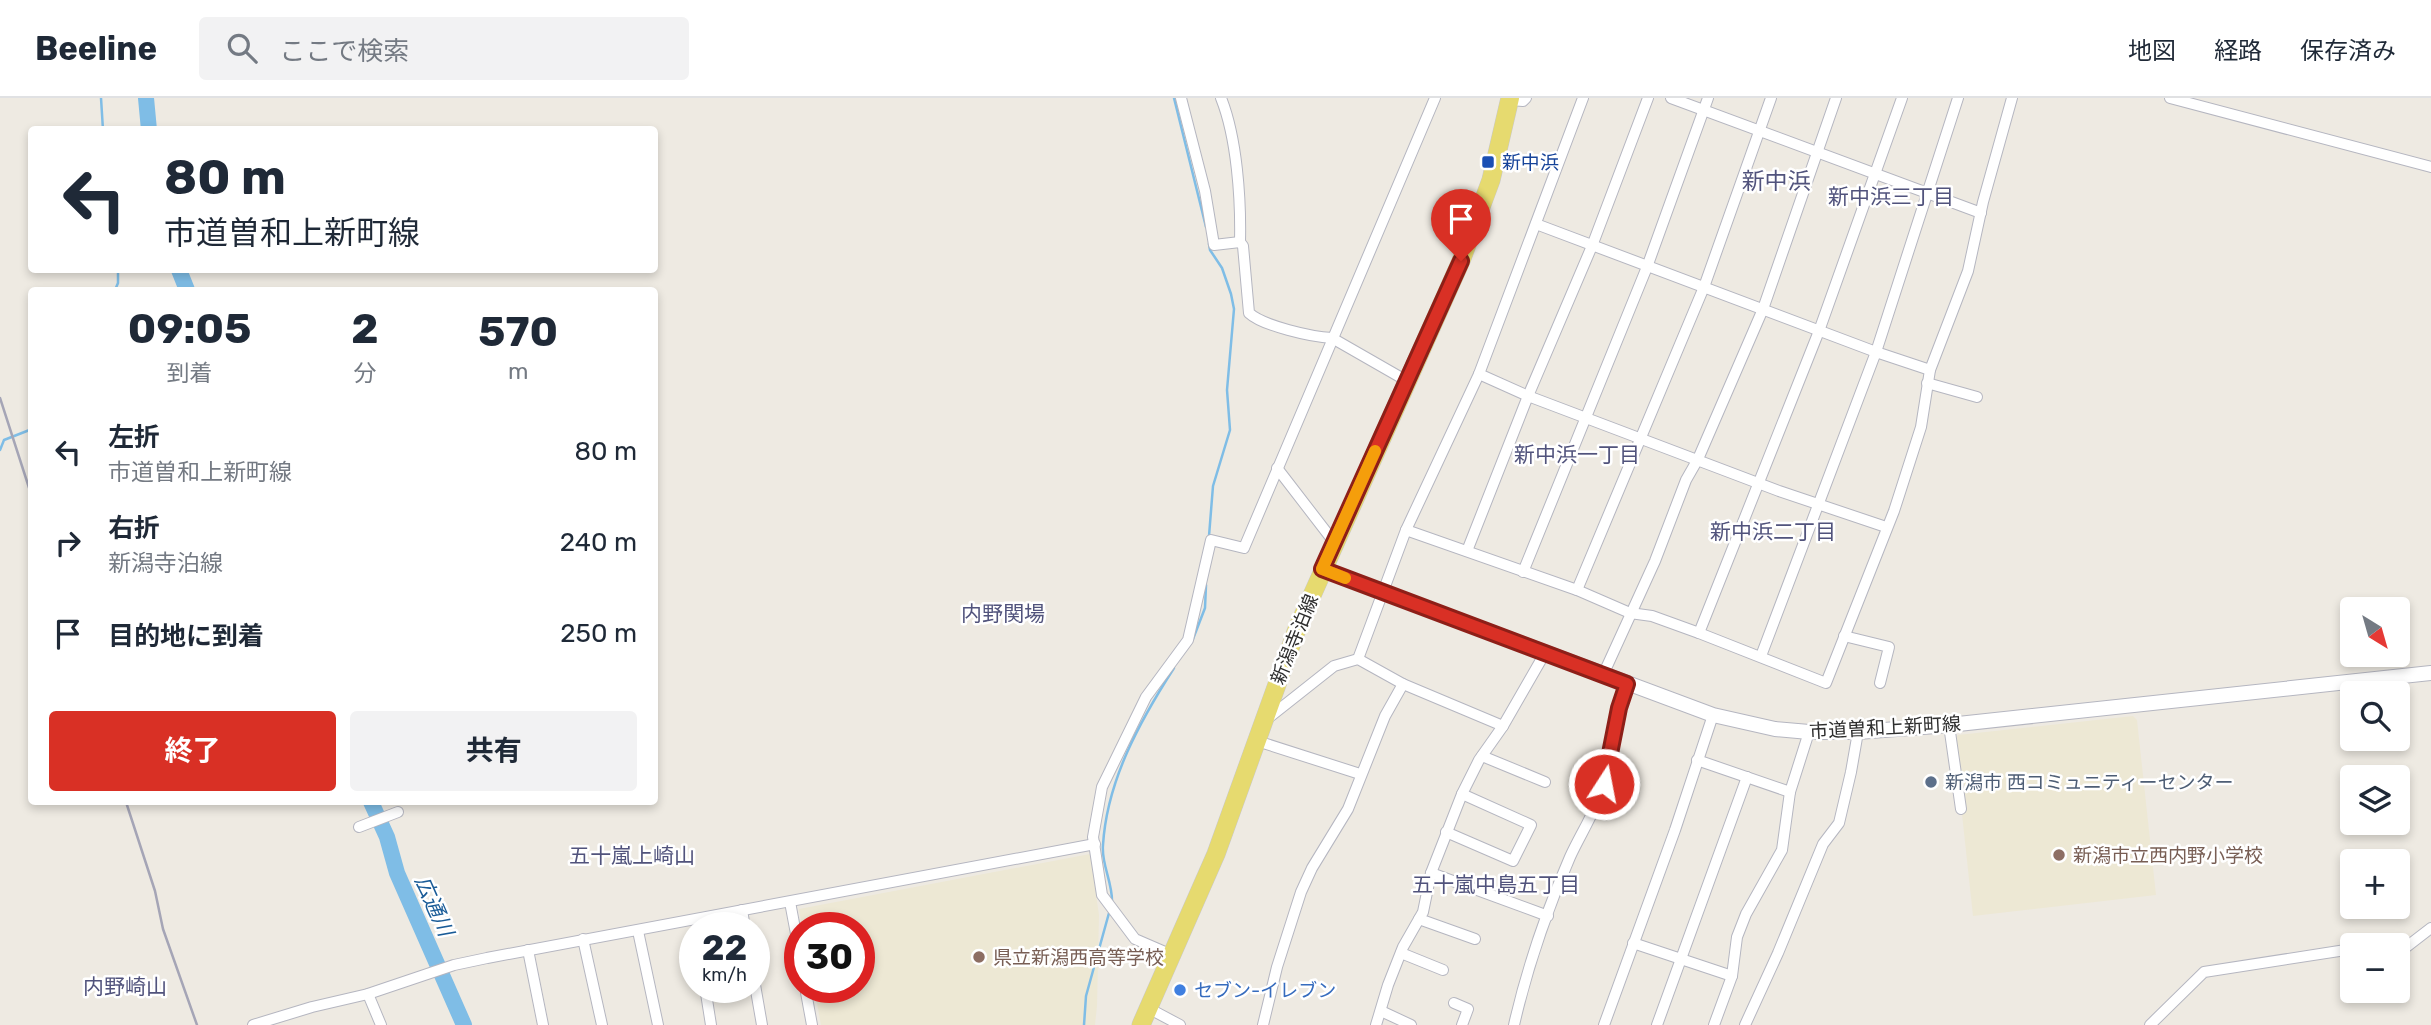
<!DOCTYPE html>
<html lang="ja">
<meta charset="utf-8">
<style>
:root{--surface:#fff;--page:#f2f2f3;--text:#1f2937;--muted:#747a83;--line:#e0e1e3;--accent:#d93025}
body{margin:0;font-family:Rubik,"Noto Sans JP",sans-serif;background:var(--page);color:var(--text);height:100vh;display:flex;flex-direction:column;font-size:26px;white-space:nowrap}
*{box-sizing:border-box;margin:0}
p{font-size:23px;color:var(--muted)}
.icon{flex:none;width:38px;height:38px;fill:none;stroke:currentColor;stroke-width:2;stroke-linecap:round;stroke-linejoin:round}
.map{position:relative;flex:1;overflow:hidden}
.panel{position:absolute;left:28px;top:189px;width:630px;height:518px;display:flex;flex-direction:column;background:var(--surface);border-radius:7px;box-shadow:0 4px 10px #0003}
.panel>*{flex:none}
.guide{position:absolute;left:28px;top:28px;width:630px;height:147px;border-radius:7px;box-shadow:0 4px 10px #0003;background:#fff;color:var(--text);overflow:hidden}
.needle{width:46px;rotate:143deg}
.buttons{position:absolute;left:2340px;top:499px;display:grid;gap:14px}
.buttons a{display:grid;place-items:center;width:70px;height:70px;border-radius:7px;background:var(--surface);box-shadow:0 4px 10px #0003;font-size:35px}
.speed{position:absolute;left:679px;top:814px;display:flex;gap:14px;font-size:35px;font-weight:700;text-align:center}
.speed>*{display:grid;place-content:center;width:91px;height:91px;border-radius:50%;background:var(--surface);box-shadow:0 4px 10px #0003;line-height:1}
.speed small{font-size:18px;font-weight:400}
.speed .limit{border:10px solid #d22;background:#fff;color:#111}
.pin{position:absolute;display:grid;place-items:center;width:60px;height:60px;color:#fff;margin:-72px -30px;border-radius:50% 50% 50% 0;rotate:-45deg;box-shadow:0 0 7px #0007}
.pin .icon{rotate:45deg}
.me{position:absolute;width:77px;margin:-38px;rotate:11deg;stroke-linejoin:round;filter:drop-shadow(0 0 5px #0008)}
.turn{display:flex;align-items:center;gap:24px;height:147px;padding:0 21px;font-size:32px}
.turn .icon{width:91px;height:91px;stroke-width:2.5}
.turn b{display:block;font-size:49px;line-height:60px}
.eta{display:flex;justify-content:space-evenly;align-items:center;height:119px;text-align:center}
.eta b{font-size:42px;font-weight:700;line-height:49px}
.cta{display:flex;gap:14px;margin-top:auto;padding:14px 21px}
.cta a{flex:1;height:80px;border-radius:7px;background:var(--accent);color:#fff;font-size:28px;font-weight:700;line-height:80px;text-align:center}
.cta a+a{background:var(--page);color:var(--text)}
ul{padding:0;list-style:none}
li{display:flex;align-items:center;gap:21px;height:91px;padding:0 21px}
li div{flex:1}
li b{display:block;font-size:26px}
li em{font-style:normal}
header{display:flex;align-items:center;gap:42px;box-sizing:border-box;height:98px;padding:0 35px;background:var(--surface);border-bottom:2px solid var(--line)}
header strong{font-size:33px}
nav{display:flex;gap:38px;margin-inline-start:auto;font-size:24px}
.search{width:490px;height:63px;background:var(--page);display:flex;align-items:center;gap:18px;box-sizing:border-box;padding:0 24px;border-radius:7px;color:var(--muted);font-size:26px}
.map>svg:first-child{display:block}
.education{fill:#ede8d4}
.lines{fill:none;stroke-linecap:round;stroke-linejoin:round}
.stream{stroke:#7fbde6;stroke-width:2.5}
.river{stroke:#7fbde6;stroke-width:16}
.minor-casing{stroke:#b5b6c0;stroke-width:12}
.tertiary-casing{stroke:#b5b6c0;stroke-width:16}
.primary-casing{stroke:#c9c9c9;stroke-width:19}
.minor{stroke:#fff;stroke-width:10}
.tertiary{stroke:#fff;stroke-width:14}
.primary{stroke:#e6da6f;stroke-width:18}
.rail{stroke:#a5a5b6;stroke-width:2.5}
.route-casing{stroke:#8d1f18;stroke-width:18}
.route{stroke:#d93025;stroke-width:12}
.slow{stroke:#f59e0b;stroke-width:12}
.transit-dot{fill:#1a4fb4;stroke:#fff;stroke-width:2.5}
.service-dot{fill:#5c6f8a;stroke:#fff;stroke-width:2.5}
.education-dot{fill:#8d6e63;stroke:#fff;stroke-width:2.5}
.shop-dot{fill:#3f7fe0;stroke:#fff;stroke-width:2.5}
.labels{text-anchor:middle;stroke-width:5;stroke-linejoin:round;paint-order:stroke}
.transit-label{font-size:19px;fill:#164399;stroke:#fff;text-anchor:start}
.street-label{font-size:19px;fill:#2e2e2e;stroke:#fff}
.service-label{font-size:19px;fill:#4e5e75;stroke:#fff;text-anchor:start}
.education-label{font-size:19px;fill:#785e54;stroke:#fff;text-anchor:start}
.shop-label{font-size:19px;fill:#366cbe;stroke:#fff;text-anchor:start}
.neighbourhood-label{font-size:21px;fill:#51537c;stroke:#fff}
.water-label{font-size:21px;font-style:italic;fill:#195b97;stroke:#fff}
.quarter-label{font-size:23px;fill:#51537c;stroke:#fff}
</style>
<header>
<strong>Beeline</strong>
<div class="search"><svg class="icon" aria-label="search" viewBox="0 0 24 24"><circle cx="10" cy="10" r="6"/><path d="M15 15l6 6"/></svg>ここで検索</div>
<nav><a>地図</a><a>経路</a><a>保存済み</a></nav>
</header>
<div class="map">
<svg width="2431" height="927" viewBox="0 0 2431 927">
<rect width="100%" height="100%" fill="#eeeae2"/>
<g class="education">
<polygon points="2133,618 2137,622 2156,797 1973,818 1954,642 1958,637"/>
<polygon points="1090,756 1099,817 1097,908 1095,927 821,927 814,889 859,889 859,830 802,829 799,811"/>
</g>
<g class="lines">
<g class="stream">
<polyline points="101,0 103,32"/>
<polyline points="1174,0 1206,129"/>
<polyline points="115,192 118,185 118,172"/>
<polyline points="0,352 4,342 32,331"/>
<polyline points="1209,438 1213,388 1230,332 1227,292 1234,211 1231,196 1222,170 1210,152 1209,146"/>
<polyline points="1193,541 1205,510 1206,487"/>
<path d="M1112,805C1113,785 1101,766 1103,747C1107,682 1140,623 1174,570"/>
<polyline points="1084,927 1086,898 1109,815"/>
</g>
<g class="river">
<polyline points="146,0 149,32"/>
<polyline points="179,172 187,192"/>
<polyline points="371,704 387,739 397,775 464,927"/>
</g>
<defs>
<g id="minor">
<polyline points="1181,0 1205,93 1214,147 1240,144"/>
<path d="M1221,0C1237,40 1241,101 1240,144L1243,148L1249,215C1263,228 1312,239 1332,240L1407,283"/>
<polyline points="1671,0 1981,115"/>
<polyline points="2170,0 2431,69"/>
<polyline points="1510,2 1523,3 1526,0"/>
<polyline points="1536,126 1876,254 1930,272"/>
<polyline points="1479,276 1528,298 1779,393 1886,429"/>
<polyline points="1927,285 1977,299"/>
<polyline points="1277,370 1334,444"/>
<polyline points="1406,432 1577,492 1630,515 1652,518 1699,535 1826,585 1894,413 1921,329 1930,272 1968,173 1983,104 2012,0"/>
<polyline points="1467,453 1528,298 1592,148 1648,0"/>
<polyline points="1523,474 1647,169 1708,0"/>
<polyline points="1577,492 1704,189 1771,0"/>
<polyline points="1699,535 1819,233 1902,0"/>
<polyline points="1844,538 1889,549 1880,585"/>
<polyline points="1761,558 1876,254 1958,0"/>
<polyline points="1358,561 1406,432 1479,276 1583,0"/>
<polyline points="1603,577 1655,463 1686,382 1698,361 1763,211 1836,0"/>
<polyline points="1267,621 1334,568 1358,561 1403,586 1503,628"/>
<polyline points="1949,627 1961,711"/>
<polyline points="1257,643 1360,676"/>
<polyline points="1482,658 1545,684"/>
<polyline points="1697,662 1790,694"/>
<polyline points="359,729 398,714"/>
<polyline points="1446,734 1513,763 1531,727 1462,696"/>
<polyline points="1431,775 1548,818"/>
<polyline points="790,804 800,857"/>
<polyline points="742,812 745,830"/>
<polyline points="1419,821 1475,841"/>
<polyline points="638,833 658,927"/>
<polyline points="583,841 602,927"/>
<polyline points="1633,845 1732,878"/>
<polyline points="2398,851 2405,850 2431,830"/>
<polyline points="528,852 543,927"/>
<polyline points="1401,855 1443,872"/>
<polyline points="1172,857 1135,841 1102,797 1093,739 1102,689 1146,599 1188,542 1211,442 1244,450 1435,0"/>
<polyline points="754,881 762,927"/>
<polyline points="705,889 711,927"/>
<polyline points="805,889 812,927"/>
<polyline points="368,896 381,927"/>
<polyline points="1454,905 1468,911 1462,927"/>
<polyline points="1148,910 1180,927"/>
<polyline points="1381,913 1411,927"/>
<polyline points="253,927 312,909 368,896 454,867 487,860 1095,746"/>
<polyline points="1263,927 1277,869 1301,794 1312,770 1348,711 1385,618 1403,586"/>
<polyline points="1376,927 1388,887 1403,849 1423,814 1431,775 1462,696 1479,662 1503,628 1545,555"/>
<path d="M1514,927C1527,870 1547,812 1570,759C1581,735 1597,711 1604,686C1614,653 1616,618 1627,586"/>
<polyline points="1604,927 1675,732 1713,617"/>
<polyline points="1657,927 1747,679"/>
<polyline points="1714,927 1732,878 1737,839 1746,816 1782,752 1790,694 1809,634"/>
<polyline points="1745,927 1778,855 1823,746 1839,725 1851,674 1858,634"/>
<polyline points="2150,927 2204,874 2352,851"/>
</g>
<polyline id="tertiary" points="1322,471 1713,617 1775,631 1809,634 1858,634 1949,627 2431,575"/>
<polyline id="primary" points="1141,927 1216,756 1297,531 1461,163 1491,82 1510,0"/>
</defs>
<use href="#minor" class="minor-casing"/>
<use href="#tertiary" class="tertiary-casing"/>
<use href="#primary" class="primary-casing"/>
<use href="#minor" class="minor"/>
<use href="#tertiary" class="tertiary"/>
<use href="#primary" class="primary"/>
<g class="rail">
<polyline points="0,300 32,399"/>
<polyline points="126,704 155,793 163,831 197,927"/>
</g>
</g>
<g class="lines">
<defs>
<polyline id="route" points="1461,163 1322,471 1627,586 1619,610 1604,686"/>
</defs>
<use href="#route" class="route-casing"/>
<use href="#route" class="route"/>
<polyline class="slow" points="1345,480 1322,471 1375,353"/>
</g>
<rect class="transit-dot" x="1481" y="57" width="14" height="14" rx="3.5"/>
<circle class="service-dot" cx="1931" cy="684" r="7"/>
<g class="education-dot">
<circle cx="2059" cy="757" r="7"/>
<circle cx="979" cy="859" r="7"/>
</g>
<circle class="shop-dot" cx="1180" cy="892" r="7"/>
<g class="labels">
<g class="transit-label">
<text x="1502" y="71">新中浜</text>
</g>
<g class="street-label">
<text transform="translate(1294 541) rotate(-68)" y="7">新潟寺泊線</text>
<text transform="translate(1885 629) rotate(-3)" y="7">市道曽和上新町線</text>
</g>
<g class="service-label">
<text x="1945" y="691">新潟市 西コミュニティーセンター</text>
</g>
<g class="education-label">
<text x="2073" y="764">新潟市立西内野小学校</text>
<text x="993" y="866">県立新潟西高等学校</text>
</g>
<g class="shop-label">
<text x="1194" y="899">セブン-イレブン</text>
</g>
<g class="neighbourhood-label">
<text x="1891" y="106">新中浜三丁目</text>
<text x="1577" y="364">新中浜一丁目</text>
<text x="1773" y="441">新中浜二丁目</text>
<text x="1003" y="523">内野関場</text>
<text x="632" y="765">五十嵐上崎山</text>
<text x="1496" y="794">五十嵐中島五丁目</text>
<text x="125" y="896">内野崎山</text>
</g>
<g class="water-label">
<text transform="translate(434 808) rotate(66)" y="7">広通川</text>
</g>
<g class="quarter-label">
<text x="1776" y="91">新中浜</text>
</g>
</g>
</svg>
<div class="buttons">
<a><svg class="needle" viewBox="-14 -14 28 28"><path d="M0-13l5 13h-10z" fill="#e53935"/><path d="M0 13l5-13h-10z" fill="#747a83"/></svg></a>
<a><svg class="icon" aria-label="search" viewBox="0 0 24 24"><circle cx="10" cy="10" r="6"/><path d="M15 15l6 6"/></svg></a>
<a><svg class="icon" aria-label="layers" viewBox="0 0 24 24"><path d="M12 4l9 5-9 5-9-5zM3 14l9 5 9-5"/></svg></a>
<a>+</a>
<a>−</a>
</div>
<div class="speed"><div>22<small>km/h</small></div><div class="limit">30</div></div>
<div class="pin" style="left:1461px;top:163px;background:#d93025"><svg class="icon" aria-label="arrive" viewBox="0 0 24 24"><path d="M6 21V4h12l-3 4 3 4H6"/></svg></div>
<svg class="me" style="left:1604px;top:686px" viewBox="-20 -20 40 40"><circle r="17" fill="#d93025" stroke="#fff" stroke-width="3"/><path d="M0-11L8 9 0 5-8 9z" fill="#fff"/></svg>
<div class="guide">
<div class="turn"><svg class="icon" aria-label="left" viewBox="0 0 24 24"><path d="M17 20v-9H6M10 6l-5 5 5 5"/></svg><div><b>80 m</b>市道曽和上新町線</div></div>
</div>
<section class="panel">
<div class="eta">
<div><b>09:05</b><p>到着</p></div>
<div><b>2</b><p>分</p></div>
<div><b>570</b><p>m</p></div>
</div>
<ul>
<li><svg class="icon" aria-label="left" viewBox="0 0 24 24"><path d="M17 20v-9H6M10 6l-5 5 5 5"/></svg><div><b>左折</b><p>市道曽和上新町線</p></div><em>80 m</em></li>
<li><svg class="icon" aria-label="right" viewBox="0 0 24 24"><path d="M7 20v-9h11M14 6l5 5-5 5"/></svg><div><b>右折</b><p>新潟寺泊線</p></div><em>240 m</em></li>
<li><svg class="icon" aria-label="arrive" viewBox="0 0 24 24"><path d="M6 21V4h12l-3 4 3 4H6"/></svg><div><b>目的地に到着</b></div><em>250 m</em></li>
</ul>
<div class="cta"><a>終了</a><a>共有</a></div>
</section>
</div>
